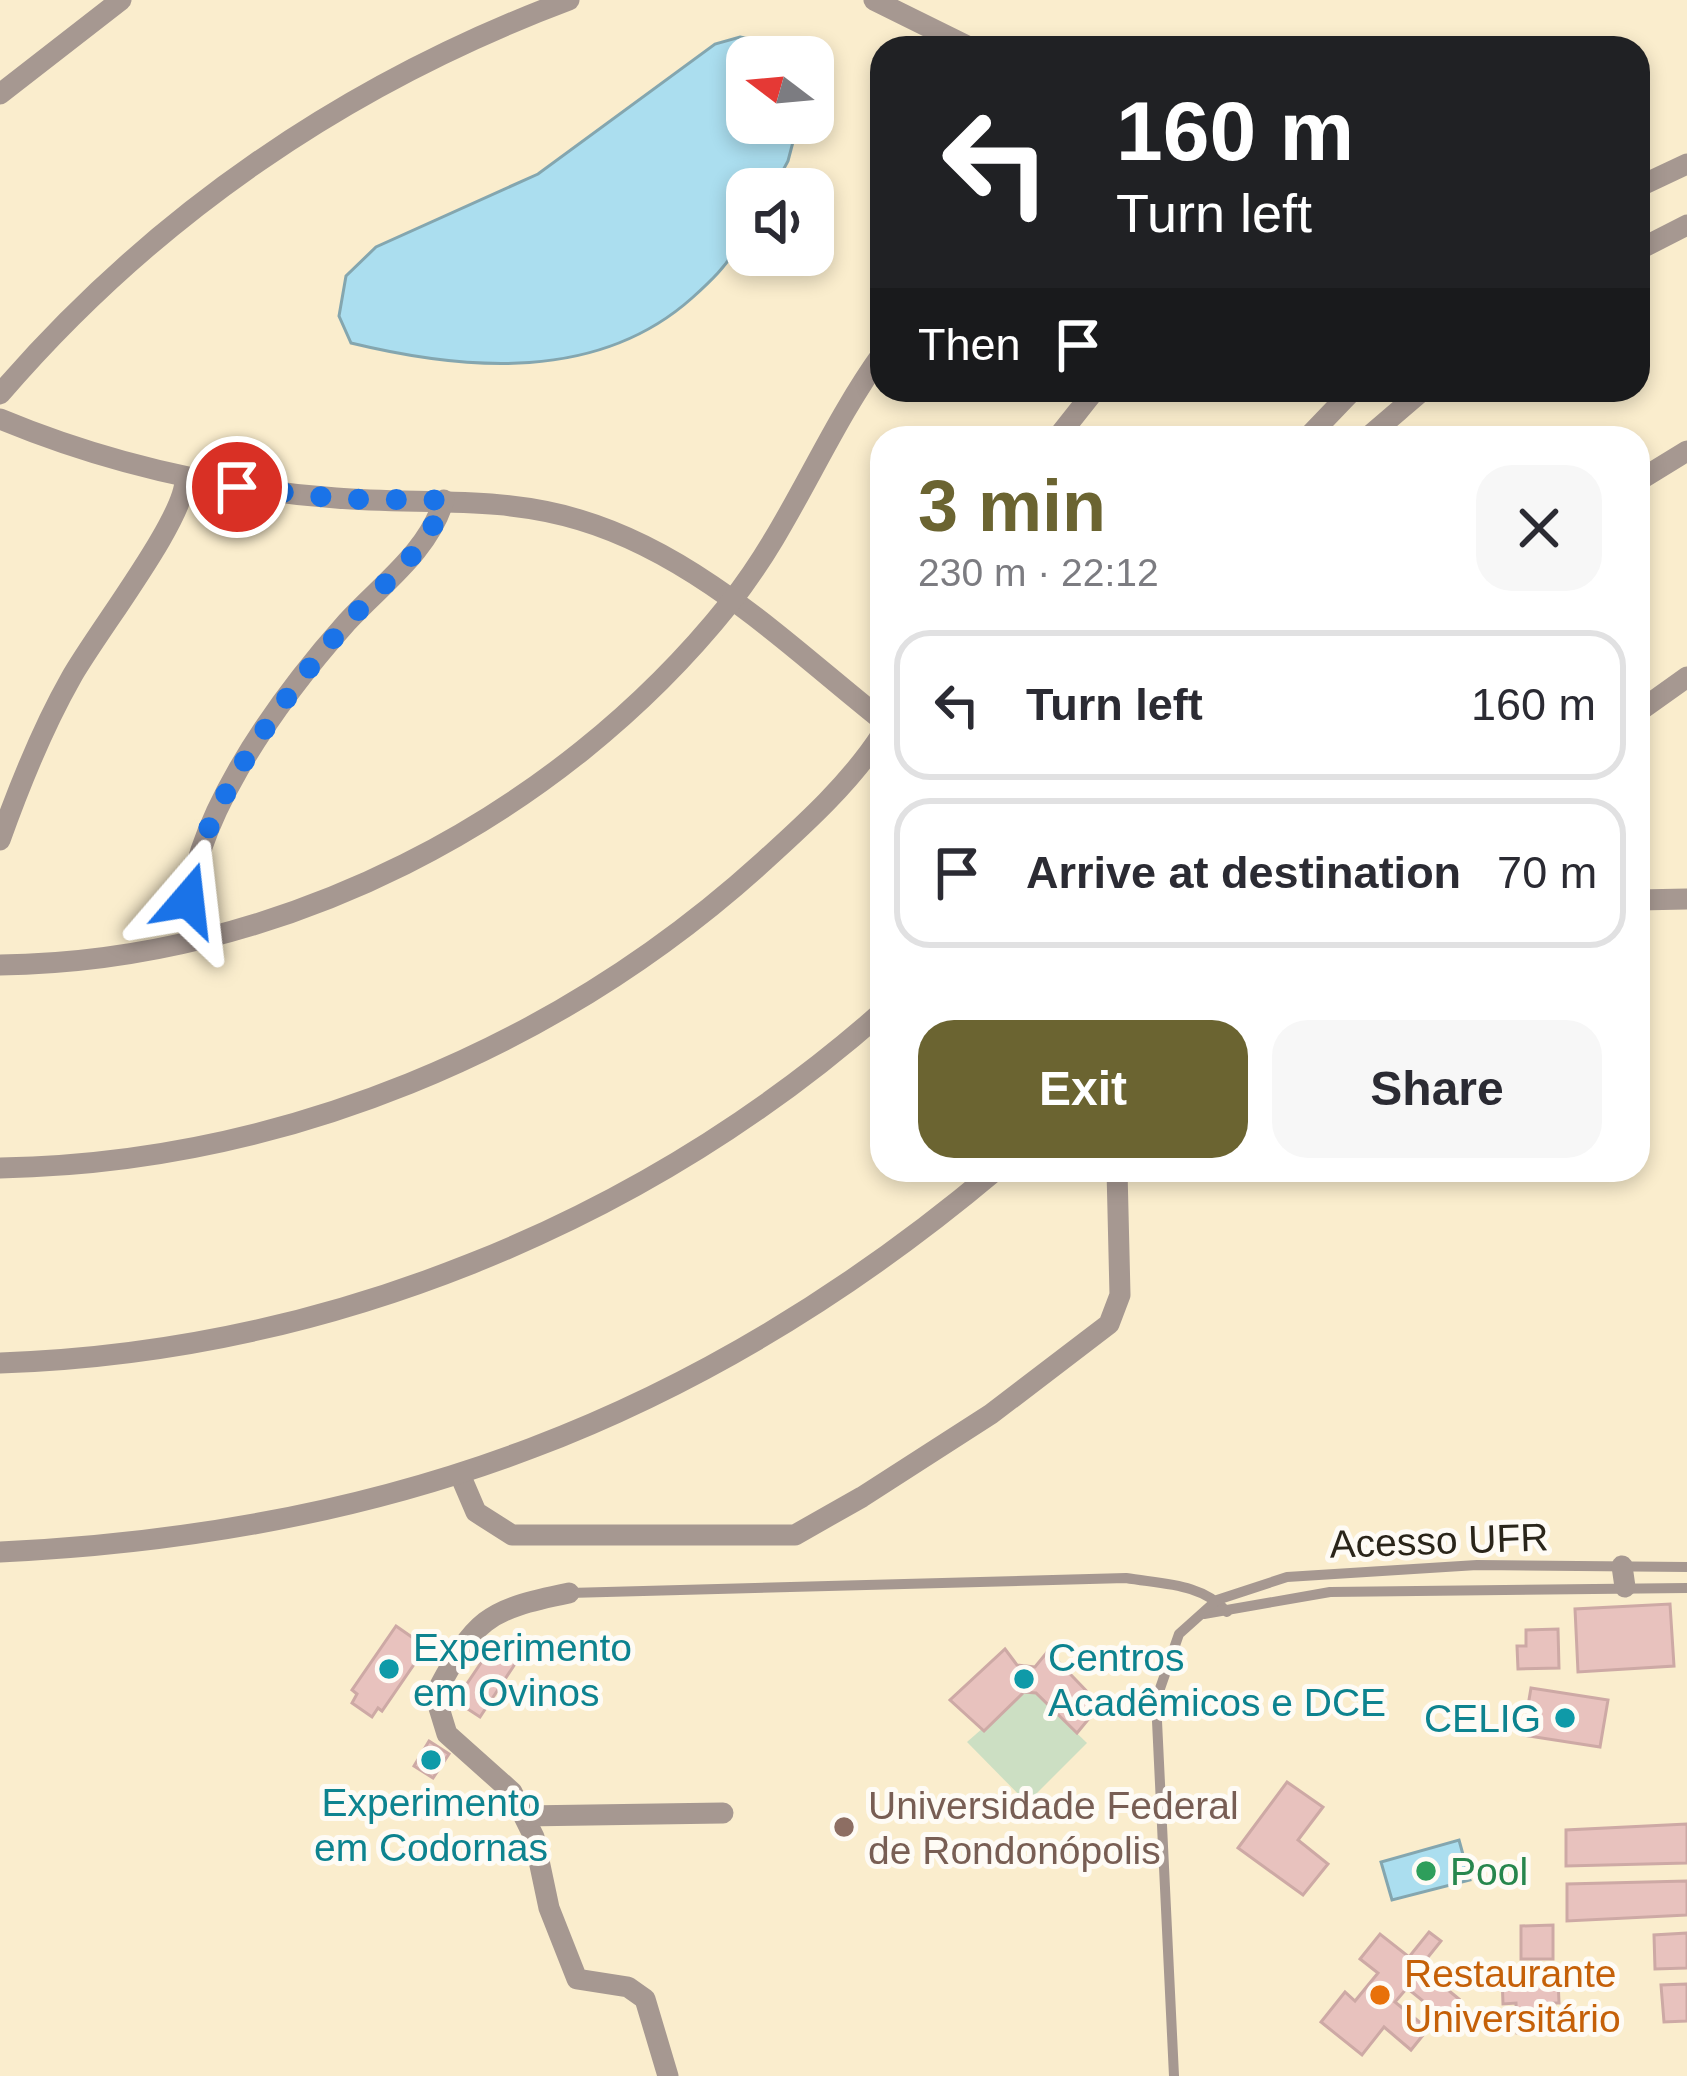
<!DOCTYPE html>
<meta charset="utf-8">
<style>
:root{--surface:#fff;--page:#f7f7f7;--text:#2b2b33;--muted:#7c7c81;--line:#e1e1e2;--accent:#6b6431}
body{margin:0;font-family:Arial,sans-serif;background:var(--page);color:var(--text);height:100vh;display:flex;flex-direction:column;font-size:45px;white-space:nowrap}
*{box-sizing:border-box;margin:0}
p{font-size:39px;color:var(--muted)}
.icon{flex:none;width:66px;height:66px;fill:none;stroke:currentColor;stroke-width:2;stroke-linecap:round;stroke-linejoin:round}
.map{position:relative;flex:1;overflow:hidden}
.sheet{position:absolute;left:870px;top:426px;width:780px;height:756px;display:flex;flex-direction:column;background:var(--surface);border-radius:36px;box-shadow:0 6px 18px #0003}
.sheet>*{flex:none}
.banner{position:absolute;left:870px;top:36px;width:780px;height:366px;border-radius:36px;box-shadow:0 6px 18px #0003;background:#202124;color:#fff;overflow:hidden}
.needle{width:78px;rotate:286deg}
.tools{position:absolute;left:726px;top:36px;display:grid;gap:24px}
.tools a{display:grid;place-items:center;width:108px;height:108px;border-radius:24px;background:var(--surface);box-shadow:0 6px 18px #0003;font-size:60px}
.pin{position:absolute;display:grid;place-items:center;width:102px;height:102px;color:#fff;margin:-51px;border:6px solid #fff;border-radius:50%;box-shadow:0 3px 12px #0007}
.me{position:absolute;width:132px;margin:-66px;rotate:17deg;stroke-linejoin:round;filter:drop-shadow(0 0 9px #0008)}
.turn{display:flex;align-items:center;gap:42px;height:252px;padding:0 48px;font-size:54px}
.turn .icon{width:156px;height:156px;stroke-width:2.5}
.turn b{display:block;font-size:84px;line-height:102px}
.then{display:flex;align-items:center;height:114px;padding:0 48px;background:#0003;gap:24px;font-size:45px}
.round{display:grid;place-items:center;flex:none;width:126px;height:126px;border-radius:36px;background:var(--page)}
.overview{display:flex;align-items:center;justify-content:space-between;height:204px;padding:0 48px}
h1{font-size:72px;font-weight:700;line-height:90px;color:var(--accent)}
.button{display:flex;gap:24px;margin-top:auto;padding:24px 48px}
.button a{flex:1;height:138px;border-radius:36px;background:var(--accent);color:#fff;font-size:48px;font-weight:700;line-height:138px;text-align:center}
.button a+a{background:var(--page);color:var(--text)}
ul{padding:0;list-style:none}
li{display:flex;align-items:center;gap:36px;height:150px;margin:0 24px 18px;padding:0 24px;border:6px solid var(--line);border-radius:36px}
li div{flex:1}
li b{display:block;font-size:45px}
li em{font-style:normal}
.map>svg:first-child{display:block}
.green{fill:#ccdfc3}
.water{fill:#abdeef;stroke:#84a6af;stroke-width:3}
.building{fill:#e8c2be;stroke:#cda9a5;stroke-width:3}
.lines{fill:none;stroke-linecap:round;stroke-linejoin:round}
.service{stroke:#a69891;stroke-width:10}
.minor{stroke:#a69891;stroke-width:21}
.route{stroke:#1a73e8;stroke-width:21;stroke-dasharray:0 37.8}
.culture-dot{fill:#0f9aa8;stroke:#fefbf5;stroke-width:4.5}
.education-dot{fill:#8d6e63;stroke:#fefbf5;stroke-width:4.5}
.leisure-dot{fill:#2e9e5b;stroke:#fefbf5;stroke-width:4.5}
.food-dot{fill:#e8710a;stroke:#fefbf5;stroke-width:4.5}
.labels{text-anchor:middle;stroke-width:10;stroke-linejoin:round;paint-order:stroke}
.street-label{font-size:39px;fill:#2a251a;stroke:#fefbf5}
.culture-label{font-size:39px;fill:#0d838f;stroke:#fefbf5;text-anchor:start}
.education-label{font-size:39px;fill:#785e54;stroke:#fefbf5;text-anchor:start}
.leisure-label{font-size:39px;fill:#27864d;stroke:#fefbf5;text-anchor:start}
.food-label{font-size:39px;fill:#c56008;stroke:#fefbf5;text-anchor:start}
</style>
<div class="map">
<svg width="1687" height="2076" viewBox="0 0 1687 2076">
<rect width="100%" height="100%" fill="#faedcd"/>
<polygon class="green" points="1024,1692 1035,1693 1087,1743 1027,1803 967,1742"/>
<g class="water">
<path d="M740,37L780,45L789,57H747V123H798L788,161L773,189H747C747,243 733,261 692,298C598,382 466,371 351,343L339,316L346,276L376,247L538,174L715,44Z"/>
<polygon points="1459,1840 1470,1880 1392,1900 1381,1862"/>
</g>
<g class="building">
<polygon points="1670,1604 1674,1666 1578,1672 1575,1609"/>
<polygon points="396,1626 426,1647 382,1711 378,1708 372,1717 352,1703 357,1694 352,1690"/>
<polygon points="1558,1629 1559,1668 1518,1669 1517,1646 1526,1646 1526,1630"/>
<polygon points="493,1645 517,1661 480,1717 451,1698 459,1685 464,1688"/>
<polygon points="1005,1649 1017,1665 1035,1667 1048,1651 1100,1705 1077,1733 1036,1693 1024,1692 984,1731 950,1700"/>
<polygon points="1531,1688 1608,1700 1600,1747 1523,1735"/>
<polygon points="429,1741 449,1754 433,1778 414,1766"/>
<polygon points="1287,1782 1323,1807 1298,1840 1328,1864 1303,1895 1238,1848"/>
<polygon points="1687,1824 1687,1863 1566,1866 1566,1830"/>
<polygon points="1687,1881 1687,1915 1567,1921 1567,1884"/>
<polygon points="1553,1925 1553,1959 1521,1959 1521,1926"/>
<polygon points="1429,1932 1441,1941 1420,1967 1459,1999 1444,2018 1407,1988 1395,2002 1428,2029 1411,2050 1384,2027 1362,2055 1321,2022 1345,1992 1355,2001 1378,1973 1360,1959 1380,1934 1409,1957"/>
<polygon points="1687,1933 1687,1968 1655,1969 1654,1935"/>
<polygon points="1548,1967 1548,1978 1558,1978 1559,2003 1548,2003 1549,2031 1517,2033 1516,2003 1503,2004 1502,1976 1517,1976 1517,1969"/>
<polygon points="1687,1984 1687,2021 1664,2022 1661,1985"/>
</g>
<g class="lines">
<g class="service">
<path d="M569,1593L1126,1578C1161,1584 1203,1583 1227,1612"/>
<polyline points="1204,1614 1330,1592 1687,1588"/>
<polyline points="1174,2076 1156,1700 1179,1634 1217,1600 1287,1577 1477,1565 1687,1567"/>
</g>
<g class="minor">
<polyline points="874,0 971,48"/>
<polyline points="0,94 121,0"/>
<polyline points="1638,187 1687,164"/>
<polyline points="1638,250 1687,225"/>
<path d="M0,394C154,215 347,83 569,0"/>
<path d="M0,419C108,464 220,489 336,498C419,505 499,495 580,520C697,555 789,646 882,720"/>
<polyline points="1057,438 1095,390"/>
<polyline points="1307,438 1353,390"/>
<polyline points="1367,438 1423,390"/>
<polyline points="1638,481 1687,451"/>
<polyline points="1638,712 1687,677"/>
<path d="M0,840C20,784 42,729 71,678C96,633 187,517 185,478"/>
<polyline points="1638,900 1687,899"/>
<path d="M190,939C175,836 282,695 347,622C383,583 428,552 444,500"/>
<path d="M0,965C279,962 557,820 730,603C790,528 825,433 882,354"/>
<path d="M0,1168C281,1163 556,1050 764,861C806,823 851,782 882,734"/>
<path d="M0,1363C324,1352 639,1226 882,1012"/>
<polyline points="461,1477 476,1512 512,1535 795,1535 862,1497 991,1414 1109,1324 1120,1295 1117,1170"/>
<path d="M0,1552C387,1534 699,1420 996,1170"/>
<polyline points="1622,1566 1625,1587"/>
<path d="M569,1593C485,1610 475,1619 435,1695L447,1734L512,1792L534,1837L549,1908L577,1979L628,1987L645,1999L668,2076"/>
<polyline points="524,1816 723,1813"/>
</g>
</g>
<g class="lines">
<path class="route" d="M188,900C195,816 292,684 348,622C383,582 428,552 444,500L341,499L237,487"/>
</g>
<g class="culture-dot">
<circle cx="389" cy="1669" r="12"/>
<circle cx="1024" cy="1679" r="12"/>
<circle cx="1565" cy="1718" r="12"/>
<circle cx="431" cy="1760" r="12"/>
</g>
<circle class="education-dot" cx="844" cy="1827" r="12"/>
<circle class="leisure-dot" cx="1426" cy="1871" r="12"/>
<circle class="food-dot" cx="1380" cy="1995" r="12"/>
<g class="labels">
<g class="street-label">
<text transform="translate(1439 1540) rotate(-2)" y="14">Acesso UFR</text>
</g>
<g class="culture-label">
<text x="413" y="1661">Experimento<tspan x="413" dy="45">em Ovinos</tspan></text>
<text x="1048" y="1671">Centros<tspan x="1048" dy="45">Acadêmicos e DCE</tspan></text>
<text x="1541" y="1732" text-anchor="end">CELIG</text>
<text x="431" y="1816" text-anchor="middle">Experimento<tspan x="431" dy="45">em Codornas</tspan></text>
</g>
<g class="education-label">
<text x="868" y="1819">Universidade Federal<tspan x="868" dy="45">de Rondonópolis</tspan></text>
</g>
<g class="leisure-label">
<text x="1450" y="1885">Pool</text>
</g>
<g class="food-label">
<text x="1404" y="1987">Restaurante<tspan x="1404" dy="45">Universitário</tspan></text>
</g>
</g>
</svg>
<div class="tools">
<a><svg class="needle" viewBox="-14 -14 28 28"><path d="M0-13l5 13h-10z" fill="#e53935"/><path d="M0 13l5-13h-10z" fill="#7c7c81"/></svg></a>
<a><svg class="icon" aria-label="sound" viewBox="0 0 24 24"><path d="M4 9h4l5-4v14l-5-4H4zM17 9q2 3 0 6"/></svg></a>
</div>
<div class="pin" style="left:237px;top:487px;background:#d93025"><svg class="icon" aria-label="arrive" viewBox="0 0 24 24"><path d="M6 21V4h12l-3 4 3 4H6"/></svg></div>
<svg class="me" style="left:188px;top:900px" viewBox="-20 -20 40 40"><path d="M0-17L14 15 0 8-14 15z" fill="#1a73e8" stroke="#fff" stroke-width="4"/></svg>
<div class="banner">
<div class="turn"><svg class="icon" aria-label="left" viewBox="0 0 24 24"><path d="M17 20v-9H6M10 6l-5 5 5 5"/></svg><div><b>160 m</b>Turn left</div></div>
<div class="then">Then<svg class="icon" aria-label="arrive" viewBox="0 0 24 24"><path d="M6 21V4h12l-3 4 3 4H6"/></svg></div>
</div>
<section class="sheet">
<div class="overview"><div><h1>3 min</h1><p>230 m · 22:12</p></div><a class="round"><svg class="icon" aria-label="close" viewBox="0 0 24 24"><path d="M6 6l12 12M18 6L6 18"/></svg></a></div>
<ul>
<li><svg class="icon" aria-label="left" viewBox="0 0 24 24"><path d="M17 20v-9H6M10 6l-5 5 5 5"/></svg><div><b>Turn left</b></div><em>160 m</em></li>
<li><svg class="icon" aria-label="arrive" viewBox="0 0 24 24"><path d="M6 21V4h12l-3 4 3 4H6"/></svg><div><b>Arrive at destination</b></div><em>70 m</em></li>
</ul>
<div class="button"><a>Exit</a><a>Share</a></div>
</section>
</div>
